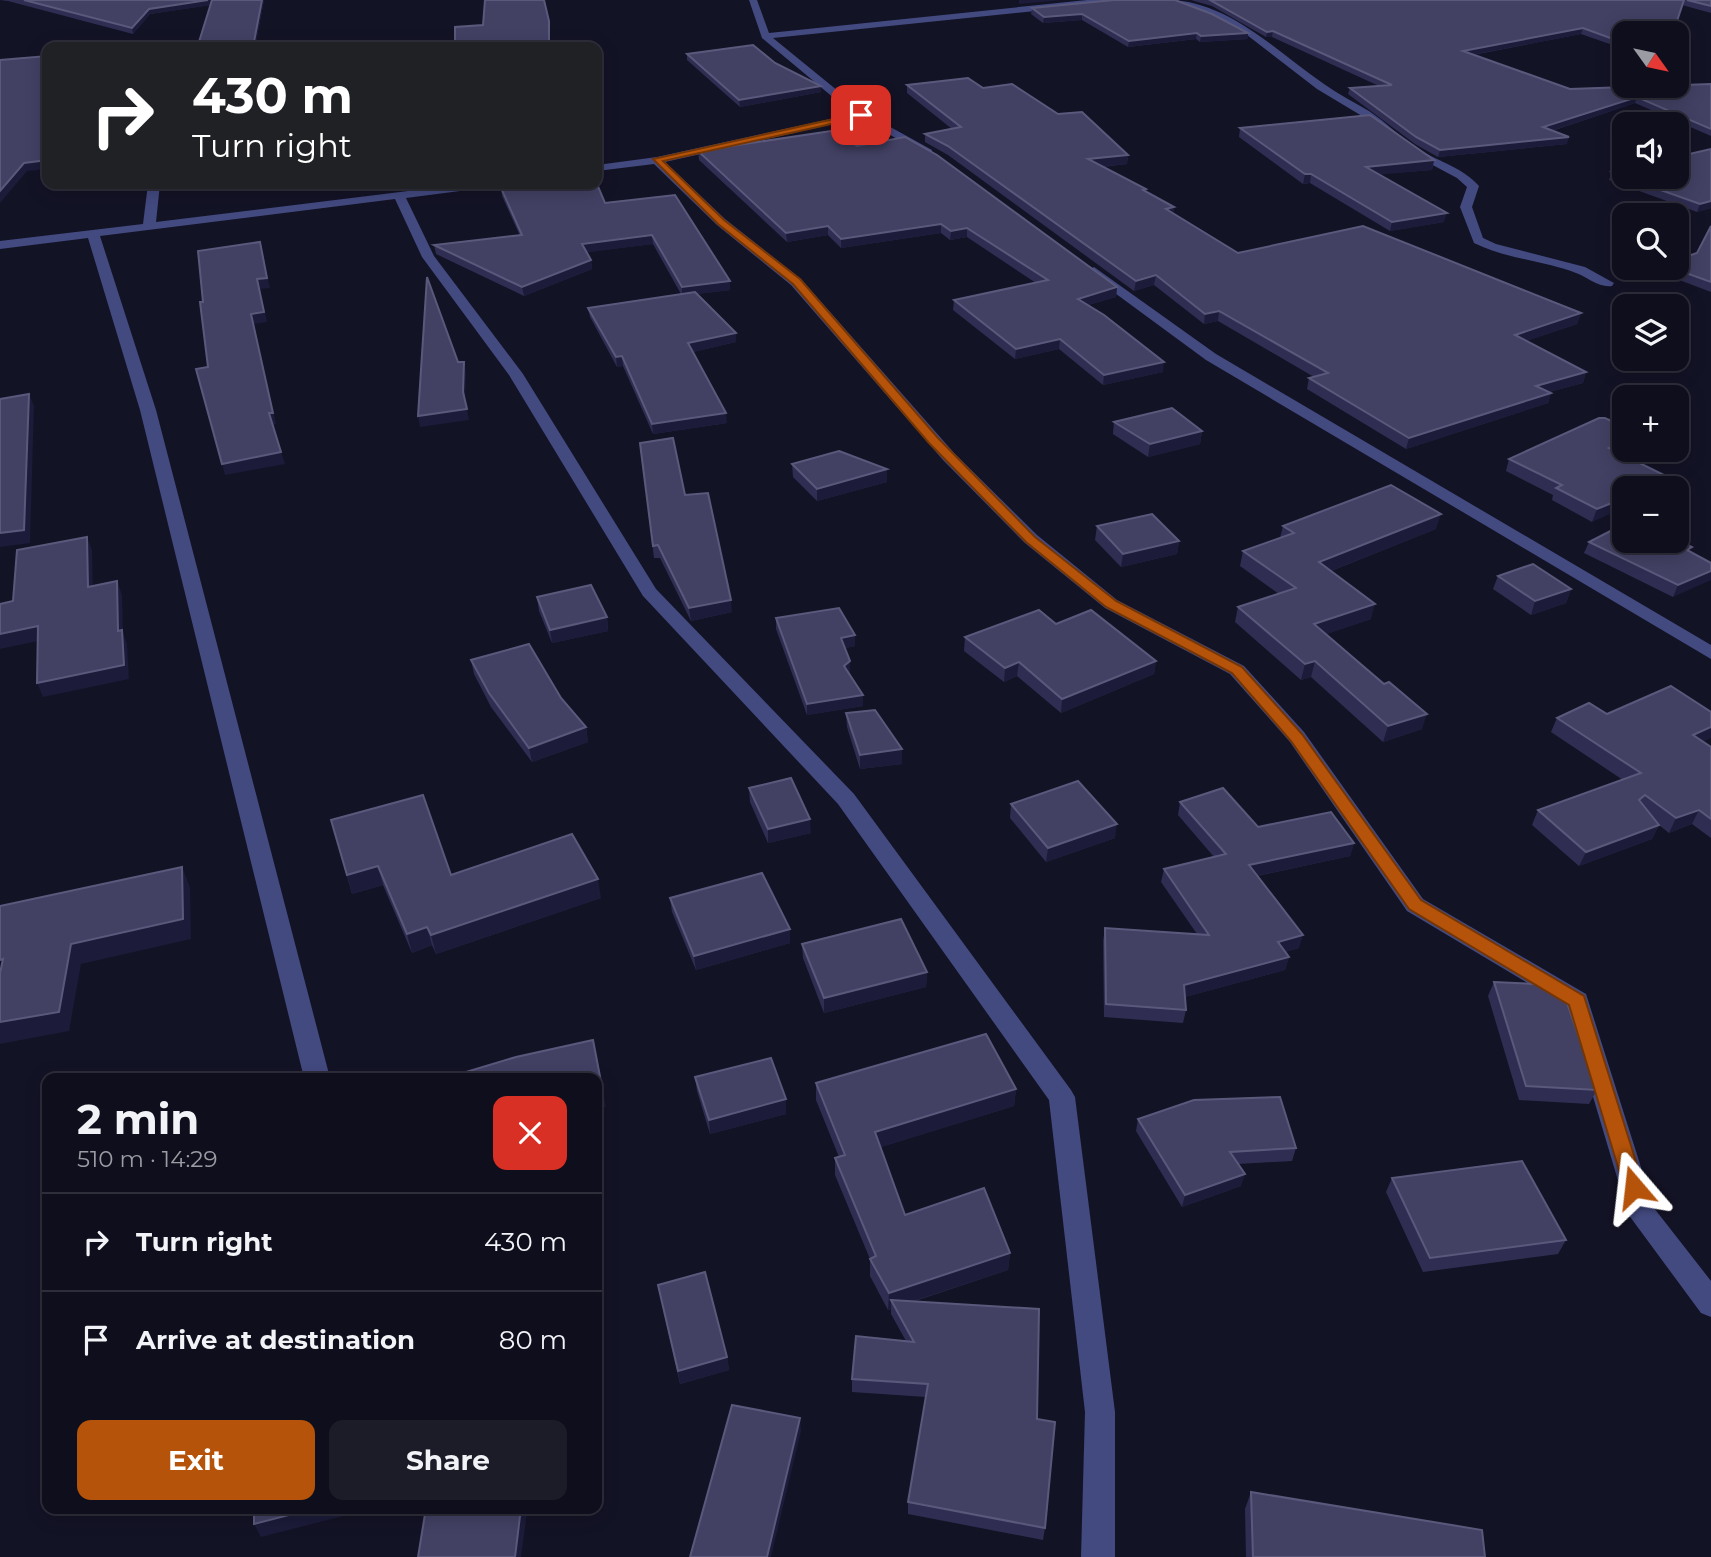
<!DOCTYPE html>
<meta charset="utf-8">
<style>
:root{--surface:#0e0e1c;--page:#1c1c29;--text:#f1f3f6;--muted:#9b9ca3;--line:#2e2e3b;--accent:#b45309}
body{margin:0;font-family:Montserrat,sans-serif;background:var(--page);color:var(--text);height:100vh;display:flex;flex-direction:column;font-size:26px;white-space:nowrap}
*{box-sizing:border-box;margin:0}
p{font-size:23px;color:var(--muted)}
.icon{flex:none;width:38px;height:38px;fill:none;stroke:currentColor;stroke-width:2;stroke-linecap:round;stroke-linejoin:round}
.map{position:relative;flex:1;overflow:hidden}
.details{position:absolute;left:42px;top:1073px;width:560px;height:441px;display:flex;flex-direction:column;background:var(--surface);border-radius:14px;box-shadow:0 4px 18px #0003,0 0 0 2px var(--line)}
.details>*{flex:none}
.top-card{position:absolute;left:42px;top:42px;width:560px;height:147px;border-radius:14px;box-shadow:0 4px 18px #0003,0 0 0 2px var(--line);background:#202124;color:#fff;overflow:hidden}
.needle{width:46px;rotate:123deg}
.tools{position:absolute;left:1612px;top:21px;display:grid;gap:14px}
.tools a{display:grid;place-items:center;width:77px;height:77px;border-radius:14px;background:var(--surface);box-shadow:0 4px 18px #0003,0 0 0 2px var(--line);font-size:35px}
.pin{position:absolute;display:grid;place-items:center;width:60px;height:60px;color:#fff;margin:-30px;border-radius:14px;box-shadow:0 4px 10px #0006}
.me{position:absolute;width:77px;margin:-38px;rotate:343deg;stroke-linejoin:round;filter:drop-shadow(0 0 5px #0008)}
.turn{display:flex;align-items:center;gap:24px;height:147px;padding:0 35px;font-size:32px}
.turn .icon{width:91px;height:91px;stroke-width:2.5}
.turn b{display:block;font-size:49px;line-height:60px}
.round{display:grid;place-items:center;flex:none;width:74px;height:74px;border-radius:14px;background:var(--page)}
.overview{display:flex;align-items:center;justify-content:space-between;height:119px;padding:0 35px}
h1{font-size:42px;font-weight:700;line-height:52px}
.button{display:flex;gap:14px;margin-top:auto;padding:14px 35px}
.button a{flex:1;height:80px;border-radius:14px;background:var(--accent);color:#fff;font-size:28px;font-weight:700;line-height:80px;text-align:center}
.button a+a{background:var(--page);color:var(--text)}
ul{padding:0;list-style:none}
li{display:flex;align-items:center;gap:21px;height:98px;padding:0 35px;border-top:2px solid var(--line)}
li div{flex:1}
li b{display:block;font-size:26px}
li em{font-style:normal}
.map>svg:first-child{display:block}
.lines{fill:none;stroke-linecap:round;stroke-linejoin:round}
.minor{fill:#434a80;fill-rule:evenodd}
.wall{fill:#2f2e52}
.shaded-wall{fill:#1c1b39}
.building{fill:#424164;stroke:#5a597c;stroke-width:2}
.route{fill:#b45309;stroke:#753606;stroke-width:2}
</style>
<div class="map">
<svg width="1711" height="1557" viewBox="0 0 1711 1557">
<rect width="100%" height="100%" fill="#131326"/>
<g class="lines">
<g class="minor">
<polygon points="749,0 757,0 769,33 1087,0 1117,0 1113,3 773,38 865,113 932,150 932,154 924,154 860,118 665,162 725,219 801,279 955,454 1037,535 1117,600 1244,666 1304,732 1423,899 1586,994 1654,1208 1711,1281 1711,1317 1701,1313 1628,1214 1566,1006 1407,911 1290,742 1230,674 1105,608 1025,543 943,460 791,285 717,225 654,164 597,171 597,165 657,157 853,114 762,38"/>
<path d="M1167,0C1228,0 1277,52 1324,84C1338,94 1354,102 1369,111C1387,123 1402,139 1420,150C1440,162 1463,168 1479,186L1472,207L1483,238L1496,244L1585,267L1614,283L1612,286C1599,288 1587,277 1576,273C1542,260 1506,259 1474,243L1460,207L1467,187L1457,178L1412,154L1362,116L1317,89L1247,35L1212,17Z"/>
<polygon points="148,184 160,184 156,222 465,184 497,184 491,187 406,198 434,256 523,374 656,589 854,794 1071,1090 1075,1097 1115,1412 1115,1557 1081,1557 1085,1412 1049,1100 838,804 643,596 509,375 422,257 395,199 100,236 156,410 330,1078 304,1078 140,410 88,238 0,249 0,241 143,224"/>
<polygon points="1094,267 1216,354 1711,645 1711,659 1206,360 1089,274 1087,271"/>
</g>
</g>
<g class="wall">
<polygon points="0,0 264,0 255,47 199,47 198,45 210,5 150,14 133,34 8,1"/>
<polygon points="1191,0 1711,0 1711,13 1682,5 1624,33 1624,49 1581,34 1473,55 1570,89 1711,84 1711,136 1635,103 1552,131 1567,144 1438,157 1415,144 1348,94 1350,88 1379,86 1272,37 1266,37 1212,6"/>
<polygon points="1032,8 1248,33 1248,39 1200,42 1196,39 1128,47 1082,20 1043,23 1031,14"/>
<polygon points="687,54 775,63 821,86 821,92 740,107 687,60"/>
<polygon points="907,85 983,88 1058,114 1128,155 1127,164 1102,167 1146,189 1146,192 1174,207 1173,213 1238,253 1581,313 1577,324 1526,341 1586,372 1583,383 1549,392 1551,393 1548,403 1406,449 1307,389 1309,378 1314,377 1218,321 1204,324 1154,285 1134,291 948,155 925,142 925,134 952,129 907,93"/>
<polygon points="1240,128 1434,160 1432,170 1380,174 1444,222 1390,231 1310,183 1303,184 1239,137"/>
<polygon points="857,146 1117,287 1116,297 1088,305 1163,372 1103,385 1059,349 1015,359 953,310 954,300 1036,283 967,237 950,240 941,233 841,248 828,235 787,242 699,160 698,151"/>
<polygon points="1612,172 1711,208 1697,212 1609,180"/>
<polygon points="501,188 605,203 730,290 697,294 736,333 736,342 693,352 727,423 653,434 623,366 617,367 590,317 588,308 681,294 653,244 586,252 591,260 592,269 524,296 436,254 434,245 520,236 502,196"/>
<polygon points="1711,226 1711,292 1661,273 1663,268 1676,268 1697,253"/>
<polygon points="1114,422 1202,431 1200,444 1148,457 1113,434"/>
<polygon points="640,443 685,495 732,612 691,621 660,558 654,558"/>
<polygon points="1629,450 1620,453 1670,478 1667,488 1624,488 1592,522 1552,500 1553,495 1506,471 1509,459"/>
<polygon points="792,464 887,469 887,482 817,501 793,477"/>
<polygon points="1097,526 1179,541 1177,554 1121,567 1095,540"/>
<polygon points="1283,526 1436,529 1331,571 1371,619 1326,634 1422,729 1383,742 1311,677 1301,680 1235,622 1238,607 1279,594 1240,566 1243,551 1280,538"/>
<polygon points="1589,542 1690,552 1711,563 1673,597 1584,553"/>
<polygon points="1498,576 1571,589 1566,603 1531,615 1493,589"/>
<polygon points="537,597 607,617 608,631 552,643 539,611"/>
<polygon points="776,618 855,646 845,648 850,672 849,674 863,695 863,706 807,715 776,629"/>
<polygon points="1056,624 1156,661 1154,674 1061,713 1017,676 1004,682 964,651 965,637"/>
<polygon points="471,660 561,698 586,727 588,742 532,762 491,707 474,674"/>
<polygon points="846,713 902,749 902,764 860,769 847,727"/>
<polygon points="1607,714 1703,742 1711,747 1711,838 1692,824 1669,833 1659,825 1652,839 1579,866 1532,825 1538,810 1623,780 1551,732 1557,718"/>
<polygon points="749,788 811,833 768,843 750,802"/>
<polygon points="1180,802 1258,827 1354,843 1350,856 1257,876 1299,948 1285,952 1289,957 1285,970 1185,997 1186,1010 1183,1023 1104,1017 1103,941 1105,928 1197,934 1161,882 1164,869 1214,857 1178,815"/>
<polygon points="1011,804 1115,838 1046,862 1010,818"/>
<polygon points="331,820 451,875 601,898 436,954 432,945 412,953 383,885 352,894"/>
<polygon points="670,898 790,943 696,970 672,912"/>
<polygon points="802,944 927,972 926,987 824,1013 803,958"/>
<polygon points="1494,982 1597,1090 1589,1104 1519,1100 1488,996"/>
<polygon points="695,1077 786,1099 786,1114 710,1134 697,1091"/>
<polygon points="816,1083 1016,1089 1014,1106 881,1147 905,1215 1010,1253 1008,1270 912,1302 1037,1419 1045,1528 1043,1540 908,1514 908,1502 926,1397 852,1392 852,1379 906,1341 891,1314 891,1309 888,1310 870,1276 870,1259 835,1175 835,1158 839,1157 816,1100"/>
<polygon points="1138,1119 1296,1148 1292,1161 1238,1164 1241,1186 1182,1207 1136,1131"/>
<polygon points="1392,1178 1566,1240 1558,1254 1423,1272 1386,1192"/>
<polygon points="658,1285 727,1357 729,1370 680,1384 661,1299"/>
<polygon points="1251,1492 1485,1557 1246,1557 1245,1509"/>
</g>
<g class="shaded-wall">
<polygon points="208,0 212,0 213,5 150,14 133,34 132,28 149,9"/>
<polygon points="262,0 264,0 255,47 253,47"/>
<polygon points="1019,0 1062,0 1019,4"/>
<polygon points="1082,14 1082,20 1043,23 1044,17"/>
<polygon points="1583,28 1581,34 1461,57 1463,51"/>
<polygon points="1273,31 1272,37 1266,37 1267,32"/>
<polygon points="1197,33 1196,39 1128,47 1129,41"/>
<polygon points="1248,33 1248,39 1200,42 1201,36"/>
<polygon points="821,86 821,92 740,107 739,100"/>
<polygon points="1637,97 1635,103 1542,134 1543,127"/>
<polygon points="1569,137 1567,144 1438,157 1440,150"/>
<polygon points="1128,155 1127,164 1087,168 1088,159"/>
<polygon points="47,160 47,169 27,171 0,203 0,191 24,163"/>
<polygon points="1434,160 1432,170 1364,176 1366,167"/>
<polygon points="1305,174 1311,174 1310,183 1303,184"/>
<polygon points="346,184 366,184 347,186"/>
<polygon points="1711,201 1711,208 1697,212 1700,204"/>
<polygon points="1174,207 1173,216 1166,209"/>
<polygon points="1447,213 1444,222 1390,231 1392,222"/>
<polygon points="941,224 941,233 841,248 841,239"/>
<polygon points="828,226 828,235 787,242 786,233"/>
<polygon points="967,228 967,237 950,240 951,231"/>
<polygon points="652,235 653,244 583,253 582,244"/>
<polygon points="260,242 270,288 260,289 267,322 254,324 276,424 272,425 269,413 251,314 257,279"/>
<polygon points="591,260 592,269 524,296 522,287"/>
<polygon points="1156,275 1154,285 1134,291 1136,281"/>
<polygon points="730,281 730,290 682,296 682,287"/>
<polygon points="1117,287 1116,297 1077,308 1078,299"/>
<polygon points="1219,311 1218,321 1204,324 1205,314"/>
<polygon points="1581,313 1577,324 1512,346 1515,335"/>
<polygon points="736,333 736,342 689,353 688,343"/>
<polygon points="1060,339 1059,349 1015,359 1016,349"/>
<polygon points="622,356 623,366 617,367 616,357"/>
<polygon points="464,362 466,373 465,403 463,392"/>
<polygon points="1164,362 1163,372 1103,385 1104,375"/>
<polygon points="1586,372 1583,383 1533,396 1536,386"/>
<polygon points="1551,393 1548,403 1406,449 1409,438"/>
<polygon points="29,394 34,406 30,543 0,547 0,533"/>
<polygon points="467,409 469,420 420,427 418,416"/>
<polygon points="726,413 727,423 653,434 652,424"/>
<polygon points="1202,431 1200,444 1148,457 1150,444"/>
<polygon points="1624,442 1624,450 1629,450 1605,459 1609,448"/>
<polygon points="281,452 285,464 225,475 222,464"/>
<polygon points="887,469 887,482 817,501 817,489"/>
<polygon points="1670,478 1667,488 1647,488"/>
<polygon points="1624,498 1624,508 1592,522 1597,509"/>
<polygon points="1441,514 1436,529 1315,577 1319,562"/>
<polygon points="87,537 92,550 93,600 88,587"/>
<polygon points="1179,541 1177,554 1121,567 1123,554"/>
<polygon points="1711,571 1711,580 1673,597 1678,585"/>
<polygon points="117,581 122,595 123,633 127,644 129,679 43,697 37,683 118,631"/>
<polygon points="1571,589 1566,603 1531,615 1535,601"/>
<polygon points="731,600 732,612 691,621 689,608"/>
<polygon points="1375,604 1371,619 1310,640 1314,624"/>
<polygon points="607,617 608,631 552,643 550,630"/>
<polygon points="38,626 43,640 0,649 0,634"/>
<polygon points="855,635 855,646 841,649 841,638"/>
<polygon points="850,661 850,672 844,677 844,666"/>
<polygon points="1156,661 1154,674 1061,713 1062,699"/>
<polygon points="1315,661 1311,677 1301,680 1305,664"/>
<polygon points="1019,662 1017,676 1004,682 1005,668"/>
<polygon points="863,695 863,706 807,715 807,704"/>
<polygon points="1427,714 1422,729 1383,742 1388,726"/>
<polygon points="586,727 588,742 532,762 529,748"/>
<polygon points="1711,727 1711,738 1687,749 1693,735"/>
<polygon points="902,749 902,764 860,769 860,755"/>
<polygon points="1699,810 1692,824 1669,833 1676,818"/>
<polygon points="810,819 811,833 768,843 768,829"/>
<polygon points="1117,824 1115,838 1046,862 1048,848"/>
<polygon points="1659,825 1652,839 1579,866 1586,852"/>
<polygon points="1354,843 1350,856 1246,878 1249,865"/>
<polygon points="378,866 383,885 352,894 347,875"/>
<polygon points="182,867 190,887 191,939 81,964 69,1031 0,1044 0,1022 71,944"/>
<polygon points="598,879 601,898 436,954 431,935"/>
<polygon points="427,927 432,945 412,953 407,934"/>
<polygon points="790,929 790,943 696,970 694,956"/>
<polygon points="1303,935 1299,948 1275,955 1278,942"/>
<polygon points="1289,957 1285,970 1181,998 1184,985"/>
<polygon points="927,972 926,987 824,1013 824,998"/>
<polygon points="1016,1089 1014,1106 875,1149 875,1132"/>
<polygon points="603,1092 606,1107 597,1109 597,1094"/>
<polygon points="786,1099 786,1114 710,1134 709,1120"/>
<polygon points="1245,1174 1241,1186 1182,1207 1185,1195"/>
<polygon points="1010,1253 1008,1270 895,1307 891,1300 891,1309 888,1310 889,1293"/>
<polygon points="727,1357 729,1370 680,1384 678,1371"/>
<polygon points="800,1418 801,1431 771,1557 767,1557"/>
<polygon points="316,1508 367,1508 367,1510 261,1537 254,1524"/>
<polygon points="521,1508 525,1508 527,1513 521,1557 515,1557"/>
</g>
<g class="building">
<polygon points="24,0 208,0 149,9 132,28"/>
<polygon points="212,0 262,0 253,47 205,47 198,45"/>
<polygon points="485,0 544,0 549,21 549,47 455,47 455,27 483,25"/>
<polygon points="1114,0 1175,0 1212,14 1248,33 1201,36 1197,33 1129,41 1082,14 1044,17 1032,8"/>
<polygon points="1210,0 1684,0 1673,33 1624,33 1624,43 1583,28 1463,51 1570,89 1711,84 1711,129 1637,97 1543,127 1569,137 1440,150 1416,137 1350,88 1392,85 1273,31 1267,32"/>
<polygon points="1687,0 1711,0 1711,6"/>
<polygon points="753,45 775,63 821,86 739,100 687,54"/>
<polygon points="47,56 47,160 24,163 0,191 0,60"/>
<polygon points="968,78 983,88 1012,84 1058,114 1082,112 1128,155 1088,159 1146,189 1143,190 1174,207 1166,209 1238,253 1363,226 1581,313 1515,335 1586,372 1536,386 1551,393 1409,438 1309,378 1328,373 1219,311 1205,314 1156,275 1136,281 948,146 925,134 961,127 907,85"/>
<polygon points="1370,115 1434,160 1366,167 1447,213 1392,222 1311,174 1305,174 1240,128"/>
<polygon points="831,131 857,146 905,137 937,155 1117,287 1078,299 1104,315 1164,362 1104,375 1060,339 1016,349 954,300 1048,280 967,228 951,231 941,224 841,239 828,226 786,233 698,151"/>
<polygon points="1711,149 1711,201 1700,204 1624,177 1676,177 1676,157"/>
<polygon points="1624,169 1624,177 1612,172"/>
<polygon points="554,184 597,184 605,203 675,195 730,281 682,287 652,235 582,244 591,260 522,287 434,245 522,235 501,188"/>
<polygon points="1711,226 1711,282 1672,268 1676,268 1676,260 1697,253"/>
<polygon points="260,242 267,278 257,279 264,312 251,314 273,413 269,413 281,452 222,464 196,369 208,367 200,302 203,302 198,251"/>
<polygon points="427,277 458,362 464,362 463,392 467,409 418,416"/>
<polygon points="695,292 736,333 688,343 726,413 652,424 622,356 616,357 588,308"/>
<polygon points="29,394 24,530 0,533 0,399"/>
<polygon points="1172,408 1202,431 1150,444 1114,422"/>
<polygon points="1599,418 1605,418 1624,427 1624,442 1609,448 1670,478 1647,488 1624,488 1624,498 1597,509 1556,488 1562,485 1509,459"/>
<polygon points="673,438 685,495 708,493 731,600 689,608 658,545 653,546 640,443"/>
<polygon points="839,451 887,469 817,489 792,464"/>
<polygon points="1391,485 1441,514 1319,562 1375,604 1314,624 1384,684 1389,682 1427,714 1388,726 1315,661 1305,664 1238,607 1296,588 1243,551 1294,533 1283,526"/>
<polygon points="1152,514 1179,541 1123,554 1097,526"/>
<polygon points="1624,524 1624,541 1676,541 1676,539 1692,547 1687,550 1711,563 1711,571 1678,585 1589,542"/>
<polygon points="87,537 88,587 117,581 118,631 122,630 124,665 37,683 38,626 0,634 0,604 13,601 17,550"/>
<polygon points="1533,564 1571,589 1535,601 1498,576"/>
<polygon points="591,585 607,617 550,630 537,597"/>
<polygon points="839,608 855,635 841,638 850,661 844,666 863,695 807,704 776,618"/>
<polygon points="1039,610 1056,624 1091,610 1156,661 1062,699 1019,662 1005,668 965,637"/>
<polygon points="529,644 561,698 586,727 529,748 489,693 471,660"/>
<polygon points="1671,686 1711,712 1711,727 1693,735 1711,747 1711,819 1699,810 1676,818 1645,795 1639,800 1659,825 1586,852 1538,810 1641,773 1557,718 1589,703 1607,714"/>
<polygon points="875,710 902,749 860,755 846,713"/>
<polygon points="791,778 810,819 768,829 749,788"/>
<polygon points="1078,781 1117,824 1048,848 1011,804"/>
<polygon points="1223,788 1258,827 1331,812 1354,843 1249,865 1303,935 1278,942 1289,957 1184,985 1186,1010 1106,1004 1105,928 1209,935 1164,869 1226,854 1180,802"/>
<polygon points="423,795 451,875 572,834 598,879 431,935 427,927 407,934 378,866 347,875 331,820"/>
<polygon points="182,867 183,919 71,944 59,1012 0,1022 0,973 3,959 0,960 0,906"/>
<polygon points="762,873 790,929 694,956 670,898"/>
<polygon points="901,919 927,972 824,998 802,944"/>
<polygon points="1494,982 1557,985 1562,988 1597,1090 1526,1086"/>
<polygon points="986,1034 1016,1089 875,1132 905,1215 984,1188 1010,1253 889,1293 870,1259 876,1256 835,1158 845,1155 816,1083"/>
<polygon points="593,1040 603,1092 597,1094 597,1078 446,1078 516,1057"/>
<polygon points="771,1058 786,1099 709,1120 695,1077"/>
<polygon points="1280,1097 1296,1148 1230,1152 1245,1174 1185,1195 1138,1119 1194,1100"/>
<polygon points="1522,1161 1566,1240 1430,1258 1392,1178"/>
<polygon points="705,1272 727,1357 678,1371 658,1285"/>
<polygon points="891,1300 1039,1309 1037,1419 1055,1422 1045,1528 908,1502 928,1384 852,1379 856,1336 914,1342"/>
<polygon points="732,1405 800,1418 767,1557 690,1557"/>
<polygon points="1251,1492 1482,1530 1485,1557 1253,1557"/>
<polygon points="254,1508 316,1508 254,1524"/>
<polygon points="426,1508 521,1508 515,1557 418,1557"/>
</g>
<polygon class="route" points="861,113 863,117 663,161 724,220 800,279 938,438 1035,537 1116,601 1242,667 1302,734 1421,900 1584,996 1644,1187 1641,1193 1634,1196 1627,1193 1624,1187 1569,1005 1409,909 1291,741 1232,673 1106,607 1026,542 929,443 793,284 718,224 653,159"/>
</svg>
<div class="tools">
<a><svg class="needle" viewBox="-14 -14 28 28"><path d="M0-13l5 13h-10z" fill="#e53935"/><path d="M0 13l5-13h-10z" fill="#9b9ca3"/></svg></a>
<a><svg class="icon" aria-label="sound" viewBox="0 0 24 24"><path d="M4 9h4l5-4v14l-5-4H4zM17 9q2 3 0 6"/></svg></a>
<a><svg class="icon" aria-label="search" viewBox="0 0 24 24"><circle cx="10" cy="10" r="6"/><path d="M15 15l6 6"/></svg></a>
<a><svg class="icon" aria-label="layers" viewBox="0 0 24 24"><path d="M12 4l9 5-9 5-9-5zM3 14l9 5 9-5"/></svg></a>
<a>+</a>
<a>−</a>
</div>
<div class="pin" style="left:861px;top:115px;background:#d93025"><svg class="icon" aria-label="arrive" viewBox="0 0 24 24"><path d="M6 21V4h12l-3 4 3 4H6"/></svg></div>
<svg class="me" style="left:1634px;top:1187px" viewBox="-20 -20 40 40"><path d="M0-17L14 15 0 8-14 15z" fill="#b45309" stroke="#fff" stroke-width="4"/></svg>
<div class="top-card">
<div class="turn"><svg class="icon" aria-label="right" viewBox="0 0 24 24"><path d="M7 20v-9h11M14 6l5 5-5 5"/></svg><div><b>430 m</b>Turn right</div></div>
</div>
<section class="details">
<div class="overview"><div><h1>2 min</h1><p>510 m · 14:29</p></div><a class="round" style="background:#d93025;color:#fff"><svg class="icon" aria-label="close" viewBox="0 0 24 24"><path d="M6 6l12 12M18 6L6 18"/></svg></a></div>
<ul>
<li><svg class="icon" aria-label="right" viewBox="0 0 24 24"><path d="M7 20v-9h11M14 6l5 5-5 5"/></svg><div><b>Turn right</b></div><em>430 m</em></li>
<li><svg class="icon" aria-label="arrive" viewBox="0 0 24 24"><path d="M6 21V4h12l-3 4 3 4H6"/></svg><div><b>Arrive at destination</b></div><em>80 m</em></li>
</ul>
<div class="button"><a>Exit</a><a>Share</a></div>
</section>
</div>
